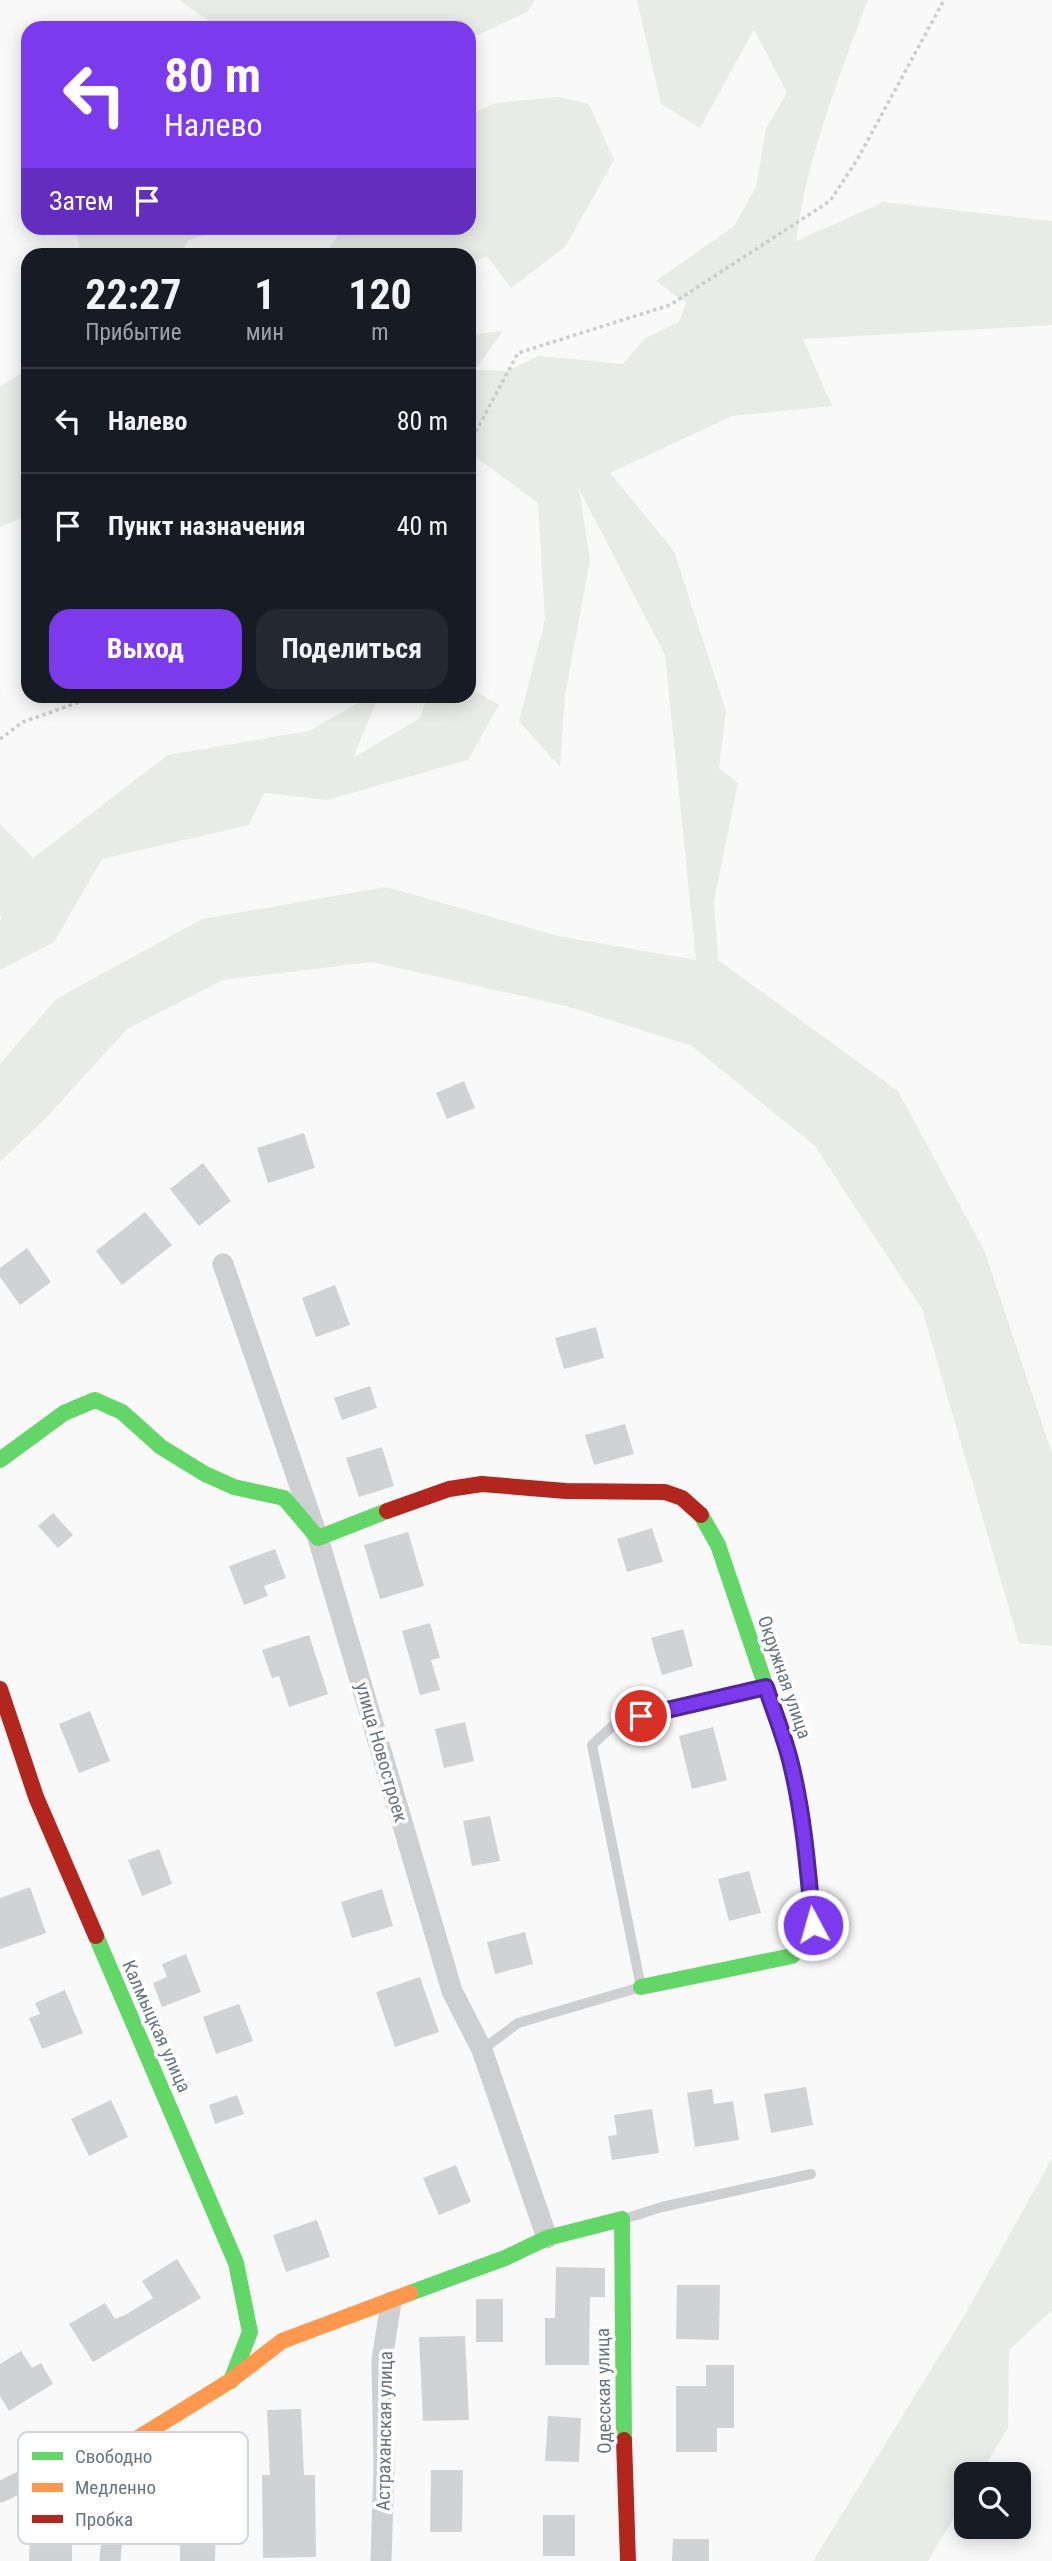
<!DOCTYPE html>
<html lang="ru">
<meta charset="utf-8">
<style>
:root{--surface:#171b24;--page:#242831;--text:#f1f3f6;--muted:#9ea1a6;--line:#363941;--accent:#7c3aed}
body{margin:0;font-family:"Roboto Condensed",sans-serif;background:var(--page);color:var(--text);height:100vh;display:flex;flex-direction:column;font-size:26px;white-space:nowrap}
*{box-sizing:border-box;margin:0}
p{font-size:23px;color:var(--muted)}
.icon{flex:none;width:38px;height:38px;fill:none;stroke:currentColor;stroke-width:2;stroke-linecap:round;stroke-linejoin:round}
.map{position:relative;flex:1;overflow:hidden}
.details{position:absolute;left:21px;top:248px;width:455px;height:455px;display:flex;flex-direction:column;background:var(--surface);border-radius:21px;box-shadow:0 4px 18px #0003}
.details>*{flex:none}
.banner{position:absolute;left:21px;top:21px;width:455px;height:214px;border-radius:21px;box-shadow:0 4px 18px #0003;background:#7c3aed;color:#fff;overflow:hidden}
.controls{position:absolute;left:954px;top:2462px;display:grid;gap:14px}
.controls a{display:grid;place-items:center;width:77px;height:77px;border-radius:14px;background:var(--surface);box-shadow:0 4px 18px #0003;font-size:35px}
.pin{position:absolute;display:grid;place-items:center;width:60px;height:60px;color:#fff;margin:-30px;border:4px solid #fff;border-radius:50%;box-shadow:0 2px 7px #0007}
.me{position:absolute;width:77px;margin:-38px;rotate:354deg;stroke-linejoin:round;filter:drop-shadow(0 0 5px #0008)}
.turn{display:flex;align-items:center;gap:24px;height:147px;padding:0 28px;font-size:32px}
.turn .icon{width:91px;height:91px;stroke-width:2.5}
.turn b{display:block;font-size:49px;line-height:60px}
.then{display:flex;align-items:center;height:66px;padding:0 28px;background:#0003;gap:14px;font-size:26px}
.eta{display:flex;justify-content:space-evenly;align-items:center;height:119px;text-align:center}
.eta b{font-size:42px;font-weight:700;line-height:49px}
.cta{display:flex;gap:14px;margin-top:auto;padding:14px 28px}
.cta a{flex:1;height:80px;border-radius:21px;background:var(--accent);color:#fff;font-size:28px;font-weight:700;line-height:80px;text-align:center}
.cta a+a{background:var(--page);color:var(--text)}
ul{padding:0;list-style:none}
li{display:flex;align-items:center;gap:21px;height:105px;padding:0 28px;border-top:2px solid var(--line)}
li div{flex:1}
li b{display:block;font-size:26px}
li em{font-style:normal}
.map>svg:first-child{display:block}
.green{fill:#e8ebe6}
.building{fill:#d0d2d3}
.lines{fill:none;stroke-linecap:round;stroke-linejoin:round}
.path{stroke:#cbcccd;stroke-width:3.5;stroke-dasharray:3.5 3.5;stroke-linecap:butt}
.lane{stroke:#cecfd0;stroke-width:10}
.street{stroke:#cecfd0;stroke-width:21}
.fast{stroke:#63d668;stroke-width:16}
.slow{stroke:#ff974d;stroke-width:16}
.jam{stroke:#b3261e;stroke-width:16}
.route-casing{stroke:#51269a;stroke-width:18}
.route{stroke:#7c3aed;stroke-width:12}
.labels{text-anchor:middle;stroke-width:7;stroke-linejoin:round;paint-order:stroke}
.street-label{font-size:19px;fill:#657683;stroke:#fff}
.key{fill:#fff;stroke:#d1d6da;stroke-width:2}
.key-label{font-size:19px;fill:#657683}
</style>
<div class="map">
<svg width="1052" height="2561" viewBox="0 0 1052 2561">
<rect width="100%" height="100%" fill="#f9f9f9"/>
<g class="green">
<polygon points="179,0 535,0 527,12 469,39 469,28 219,28"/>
<path d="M637,0H868C838,78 807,158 796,241L884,202L1052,221V325L803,339L832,406L732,416L610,473L674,551L726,711L719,768L738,783L714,901L718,960L898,1091L985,1252L1052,1453V1646L1019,1643L922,1309L815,1146L692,1046L566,1006L372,962L223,980L127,1029L45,1119L0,1162V1064L56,999L202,919L386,887L558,936L696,960L665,655L579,489L590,560L565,695L560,767L519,721L545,620L538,503L469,452V335L503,331L475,370L507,371L539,356L623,364L645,338L679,322L686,303L656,281L734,226L756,187L766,129L787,93L754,29L700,128L661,104Z"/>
<polygon points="559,97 589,104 614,160 565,247 511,288 487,256 469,265 469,256 324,255 344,228 469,228 469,115 496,103"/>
<polygon points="72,228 229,228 188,240 180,256 79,255 79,242"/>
<polygon points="28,364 28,515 0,527 0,387 23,372"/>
<polygon points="469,688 499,705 468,760 327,800 264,793 249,825 102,859 54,942 0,970 0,920 2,919 0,914 0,824 33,858 168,755 309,731 369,697 378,697 353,758 420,718 427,697 469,696"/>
<polygon points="1052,2158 1052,2310 1009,2350 1008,2428 980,2474 966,2474 966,2497 928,2561 813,2561 966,2313"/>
</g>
<g class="building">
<polygon points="464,1081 475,1108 447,1119 436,1093"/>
<polygon points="304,1133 315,1168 268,1183 257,1148"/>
<polygon points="203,1163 231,1201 199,1226 170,1189"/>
<polygon points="145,1212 172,1245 122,1285 96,1251"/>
<polygon points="27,1248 51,1282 20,1305 0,1277 0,1268"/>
<polygon points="335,1285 350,1325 316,1337 302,1298"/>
<polygon points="596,1327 604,1358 564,1369 555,1338"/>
<polygon points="370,1386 377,1408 342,1420 334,1398"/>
<polygon points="625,1424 634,1454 594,1465 585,1435"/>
<polygon points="382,1447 394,1486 359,1497 346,1458"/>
<polygon points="53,1513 73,1535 58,1548 38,1526"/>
<polygon points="652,1528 663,1562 627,1572 617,1539"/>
<polygon points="408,1532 424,1586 380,1599 364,1545"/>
<polygon points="275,1549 286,1578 264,1586 268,1596 244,1605 229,1566"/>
<polygon points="430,1623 440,1658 431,1660 440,1690 420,1695 402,1631"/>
<polygon points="683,1629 693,1666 662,1675 651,1638"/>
<polygon points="309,1635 328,1694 289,1707 279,1676 272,1678 262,1650"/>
<polygon points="90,1711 110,1761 79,1773 59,1724"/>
<polygon points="465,1722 474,1761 444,1768 435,1729"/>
<polygon points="713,1727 727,1780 692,1789 679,1736"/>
<polygon points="490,1816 500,1861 472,1866 463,1821"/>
<polygon points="159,1849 172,1884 142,1896 128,1860"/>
<polygon points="749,1871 761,1913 729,1921 718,1879"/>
<polygon points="30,1887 46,1933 0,1949 0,1898"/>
<polygon points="382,1889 393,1926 352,1938 341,1902"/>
<polygon points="525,1932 533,1964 495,1974 487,1942"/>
<polygon points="186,1954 201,1992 162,2007 153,1983 167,1977 162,1964"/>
<polygon points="420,1977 439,2032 395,2047 376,1992"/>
<polygon points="65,1990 83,2033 42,2049 29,2018 40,2014 35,2003"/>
<polygon points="239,2004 253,2041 216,2054 203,2017"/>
<polygon points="806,2087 813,2125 771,2133 764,2094"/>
<polygon points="712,2089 714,2104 733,2101 739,2140 695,2147 687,2093"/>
<polygon points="237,2095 244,2114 215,2124 209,2105"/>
<polygon points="111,2100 128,2137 89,2156 71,2119"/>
<polygon points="652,2109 659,2153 612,2160 608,2136 617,2135 614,2115"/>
<polygon points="456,2165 471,2202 439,2215 423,2178"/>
<polygon points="317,2220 330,2257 286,2272 273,2235"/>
<polygon points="177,2259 201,2298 93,2362 69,2324 105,2303 115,2319 125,2315 153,2298 142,2281"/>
<polygon points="556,2267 605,2268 605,2297 590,2297 589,2365 545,2365 545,2318 555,2318"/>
<polygon points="677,2285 720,2285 719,2340 676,2339"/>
<rect x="476" y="2299" width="27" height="43"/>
<polygon points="465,2336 469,2420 423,2421 419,2337"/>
<polygon points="21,2351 32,2368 41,2363 53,2384 9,2411 0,2396 0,2364"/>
<polygon points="706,2365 734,2365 734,2428 717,2428 717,2452 676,2452 676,2386 706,2386"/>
<polygon points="301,2409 304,2475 315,2475 316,2557 263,2558 262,2475 270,2475 267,2410"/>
<polygon points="548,2416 581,2418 579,2462 545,2461"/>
<polygon points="172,2447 223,2448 222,2510 216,2510 215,2561 180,2561 180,2509 170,2509"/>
<polygon points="431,2470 463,2470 462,2532 430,2532"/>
<rect x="543" y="2515" width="32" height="41"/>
<polygon points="30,2533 72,2534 72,2561 29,2561"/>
<polygon points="673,2539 709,2539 709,2561 672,2561"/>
</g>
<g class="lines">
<g class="path">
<polyline points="469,444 518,353 670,305 830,201 857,160 944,0"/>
<polyline points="0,739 23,722 96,696"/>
</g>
<g class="lane">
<polyline points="482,2050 518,2023 641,1987 592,1745 617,1722 766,1687"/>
<polyline points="624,2219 662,2207 811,2174"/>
</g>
<g class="street">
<polyline points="223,1264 318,1538 452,1991 482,2050 547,2238"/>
<polyline points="0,2492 49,2468 93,2492 111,2541"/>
<path d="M110,2561C112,2523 124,2493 112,2454"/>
<polyline points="381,2561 384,2468 382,2360 391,2302"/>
</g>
<g class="fast">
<polyline points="0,1460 64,1413 95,1400 122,1412 161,1447 205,1474 234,1487 284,1498 318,1538 387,1511"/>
<polyline points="96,1936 236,2263 250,2332 231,2381"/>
<polyline points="641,1987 792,1956 813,1925 802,1816 791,1761 718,1545 701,1515"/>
<polyline points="410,2293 505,2258 547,2238 622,2219 624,2440"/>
</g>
<polyline class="slow" points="49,2468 83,2456 112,2454 230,2381 282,2341 410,2293"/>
<g class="jam">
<polyline points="387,1511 449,1489 482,1484 566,1491 665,1492 682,1498 701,1515"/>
<polyline points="0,1689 36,1797 96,1936"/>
<polyline points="624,2440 628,2561"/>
</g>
</g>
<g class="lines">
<defs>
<path id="route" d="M641,1716L766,1687C774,1712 785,1738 791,1764C804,1817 808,1871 813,1925"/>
</defs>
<use href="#route" class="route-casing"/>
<use href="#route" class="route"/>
</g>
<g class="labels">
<g class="street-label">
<text transform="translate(785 1677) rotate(71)" y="7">Окружная улица</text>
<text transform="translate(382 1752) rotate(74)" y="7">улица Новостроек</text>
<text transform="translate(157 2026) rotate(66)" y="7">Калмыцкая улица</text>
<text transform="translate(603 2391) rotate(-91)" y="7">Одесская улица</text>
<text transform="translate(384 2431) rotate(-89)" y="7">Астраханская улица</text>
</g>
</g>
<rect x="18" y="2432" width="230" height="112" rx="10" class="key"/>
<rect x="32" y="2452" width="31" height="8" fill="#63d668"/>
<rect x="32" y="2483" width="31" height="9" fill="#ff974d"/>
<rect x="32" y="2515" width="31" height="8" fill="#b3261e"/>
<g class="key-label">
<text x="75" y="2463">Свободно</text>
<text x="75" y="2494">Медленно</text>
<text x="75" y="2526">Пробка</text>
</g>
</svg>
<div class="controls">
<a><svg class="icon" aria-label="search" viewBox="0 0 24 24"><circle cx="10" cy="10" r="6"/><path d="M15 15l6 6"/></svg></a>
</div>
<div class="pin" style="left:641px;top:1716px;background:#d93025"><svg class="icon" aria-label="arrive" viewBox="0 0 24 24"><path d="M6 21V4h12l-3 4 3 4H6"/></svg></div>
<svg class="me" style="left:813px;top:1925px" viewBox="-20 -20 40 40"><circle r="17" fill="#7c3aed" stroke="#fff" stroke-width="3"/><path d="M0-11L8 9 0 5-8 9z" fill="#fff"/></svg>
<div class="banner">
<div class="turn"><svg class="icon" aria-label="left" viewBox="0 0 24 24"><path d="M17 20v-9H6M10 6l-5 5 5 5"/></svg><div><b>80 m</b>Налево</div></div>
<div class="then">Затем<svg class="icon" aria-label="arrive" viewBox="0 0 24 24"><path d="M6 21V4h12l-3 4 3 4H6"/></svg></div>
</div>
<section class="details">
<div class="eta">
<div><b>22:27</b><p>Прибытие</p></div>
<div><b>1</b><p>мин</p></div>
<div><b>120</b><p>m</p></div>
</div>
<ul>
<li><svg class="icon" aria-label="left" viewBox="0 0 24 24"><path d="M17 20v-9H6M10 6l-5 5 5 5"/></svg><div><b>Налево</b></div><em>80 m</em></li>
<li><svg class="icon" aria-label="arrive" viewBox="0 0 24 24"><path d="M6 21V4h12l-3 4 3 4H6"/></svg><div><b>Пункт назначения</b></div><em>40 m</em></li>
</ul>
<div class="cta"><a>Выход</a><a>Поделиться</a></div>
</section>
</div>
